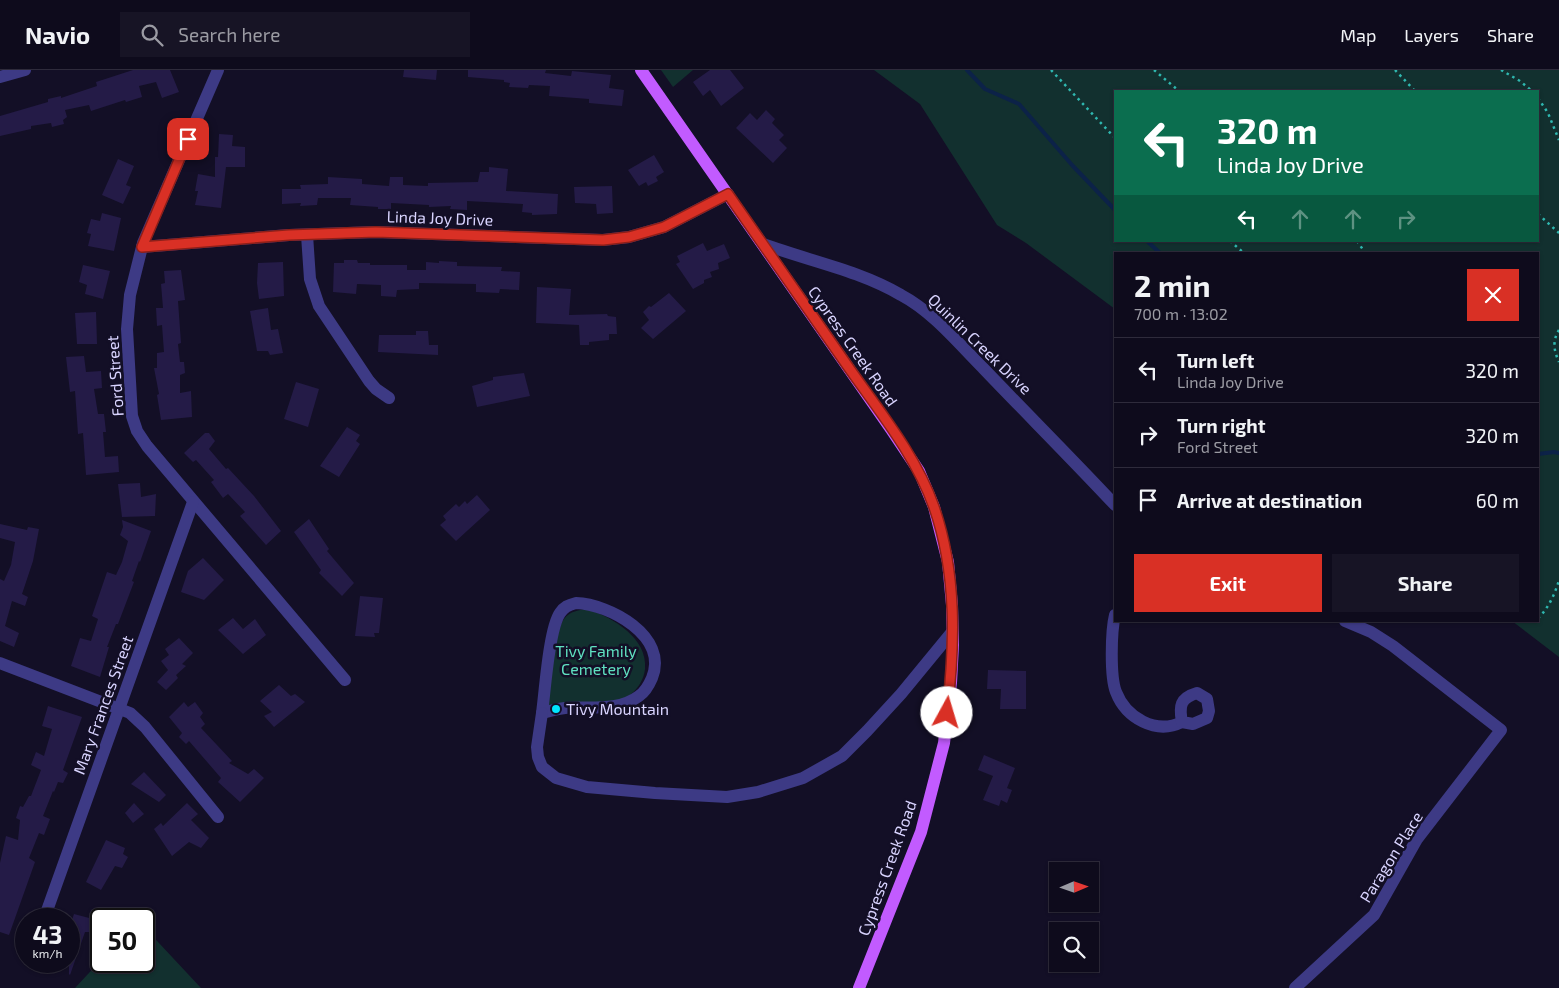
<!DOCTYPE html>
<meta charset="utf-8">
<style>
:root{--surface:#0e0b1c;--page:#171425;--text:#f1f3f6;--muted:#9b9ba3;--line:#2e2b3b;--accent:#d93025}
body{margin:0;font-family:"Exo 2",sans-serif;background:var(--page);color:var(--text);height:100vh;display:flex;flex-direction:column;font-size:19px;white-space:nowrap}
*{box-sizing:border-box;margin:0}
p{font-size:16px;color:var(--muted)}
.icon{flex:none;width:28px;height:28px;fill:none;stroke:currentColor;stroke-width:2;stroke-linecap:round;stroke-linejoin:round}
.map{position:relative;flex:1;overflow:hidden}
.drawer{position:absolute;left:1114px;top:182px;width:425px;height:370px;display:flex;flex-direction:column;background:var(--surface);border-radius:0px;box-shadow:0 1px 4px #0004,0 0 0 1px var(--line)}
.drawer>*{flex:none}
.top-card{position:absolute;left:1114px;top:20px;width:425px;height:152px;border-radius:0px;box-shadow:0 1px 4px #0004,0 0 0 1px var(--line);background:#0b6e4f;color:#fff;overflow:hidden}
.needle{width:32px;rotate:88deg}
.fabs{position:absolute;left:1049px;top:792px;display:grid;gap:10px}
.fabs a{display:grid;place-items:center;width:50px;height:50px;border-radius:0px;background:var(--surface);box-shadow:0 1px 4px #0004,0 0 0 1px var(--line);font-size:25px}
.speed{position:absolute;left:15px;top:838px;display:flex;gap:10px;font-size:25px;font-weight:700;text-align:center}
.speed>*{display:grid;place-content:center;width:65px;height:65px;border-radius:50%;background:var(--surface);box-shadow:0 1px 4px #0004,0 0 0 1px var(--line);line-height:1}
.speed small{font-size:12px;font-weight:400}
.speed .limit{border:2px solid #111;border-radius:8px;background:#fff;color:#111}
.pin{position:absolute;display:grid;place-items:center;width:42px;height:42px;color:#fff;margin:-21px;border-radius:10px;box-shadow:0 2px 8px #0006}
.me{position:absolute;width:55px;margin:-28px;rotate:6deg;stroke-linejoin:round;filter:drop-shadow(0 0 4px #0008)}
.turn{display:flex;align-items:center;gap:18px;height:105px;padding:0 20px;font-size:22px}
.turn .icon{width:65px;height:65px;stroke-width:2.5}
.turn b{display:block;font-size:35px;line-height:42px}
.lanes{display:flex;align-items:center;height:48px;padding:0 20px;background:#0003;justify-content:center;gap:25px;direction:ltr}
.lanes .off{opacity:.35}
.round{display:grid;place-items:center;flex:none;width:52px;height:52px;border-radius:0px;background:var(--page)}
.overview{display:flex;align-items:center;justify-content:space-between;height:85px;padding:0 20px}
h1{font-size:30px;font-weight:700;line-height:38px}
.cta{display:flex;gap:10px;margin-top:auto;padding:10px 20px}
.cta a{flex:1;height:58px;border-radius:0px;background:var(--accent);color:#fff;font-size:20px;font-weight:700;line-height:58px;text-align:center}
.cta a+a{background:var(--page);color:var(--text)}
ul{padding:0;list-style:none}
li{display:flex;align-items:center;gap:15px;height:65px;padding:0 20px;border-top:1px solid var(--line)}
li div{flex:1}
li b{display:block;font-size:19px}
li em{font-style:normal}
header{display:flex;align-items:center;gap:30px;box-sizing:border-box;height:70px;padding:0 25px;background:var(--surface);border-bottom:1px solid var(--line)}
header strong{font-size:24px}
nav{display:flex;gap:28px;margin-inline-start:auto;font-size:18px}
.search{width:350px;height:45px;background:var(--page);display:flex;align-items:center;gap:12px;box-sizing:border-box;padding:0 18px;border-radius:0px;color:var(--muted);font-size:19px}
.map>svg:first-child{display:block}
.green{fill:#12302f;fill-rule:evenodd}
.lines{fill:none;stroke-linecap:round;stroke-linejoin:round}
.stream{stroke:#0c2248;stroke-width:4}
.building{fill:#241b47}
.path{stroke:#2fb8b0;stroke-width:2.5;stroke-dasharray:2.5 4;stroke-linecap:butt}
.minor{stroke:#3d3a85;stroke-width:12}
.major{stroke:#c25bff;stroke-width:12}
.route-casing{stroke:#8d1f18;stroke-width:12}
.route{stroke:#d93025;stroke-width:9}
.poi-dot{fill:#00e5ff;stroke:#130f26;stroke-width:2}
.labels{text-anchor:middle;stroke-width:5;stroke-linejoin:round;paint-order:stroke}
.street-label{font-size:16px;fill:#d9d4ff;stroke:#130f26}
.park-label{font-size:16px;fill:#5fe0c0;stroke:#130f26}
.poi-label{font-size:16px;fill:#d9d4ff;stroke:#130f26;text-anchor:start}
</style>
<header>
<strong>Navio</strong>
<div class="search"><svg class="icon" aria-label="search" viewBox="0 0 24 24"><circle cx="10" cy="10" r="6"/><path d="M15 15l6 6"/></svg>Search here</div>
<nav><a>Map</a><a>Layers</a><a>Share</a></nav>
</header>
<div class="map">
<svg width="1559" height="918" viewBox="0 0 1559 918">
<rect width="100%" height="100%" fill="#130f26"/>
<g class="green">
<polygon points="661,0 693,0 673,17"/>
<path d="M874,0H1559V587L1512,551H1538V184H1115V239L1026,173L997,155L920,34ZM1115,21H1538V171H1115Z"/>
<path d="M588,539C613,548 648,568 645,599C644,609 638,619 630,625C614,637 567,636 547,637C549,620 555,560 564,549C570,541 579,540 588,539Z"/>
<polygon points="144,857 201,918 75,918 101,890 101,891 144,891"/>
</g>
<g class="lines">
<g class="stream">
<polyline points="967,0 985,19 1019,34 1072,95 1115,140"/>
<polyline points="1147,171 1161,184"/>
<polyline points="1538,384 1554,382 1559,383"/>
</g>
</g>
<g class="building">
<polygon points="133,0 170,0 179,22 162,28 156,12 139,16 142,27 126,32 125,30 91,41 89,35 65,40 67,47 63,50 64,54 52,57 51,53 31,56 31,59 0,66 0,46 48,32 48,29 61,26 61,28 97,16 96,12"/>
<polygon points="404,0 437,0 436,10 403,7"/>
<polygon points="468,0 546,0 545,3 571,6 572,1 611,5 609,18 624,20 622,36 589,33 589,29 549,26 550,16 529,15 528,18 509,17 510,13 504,12 504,10 468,7"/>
<polygon points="710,0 730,0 744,18 721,36 710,20 703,26 693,12"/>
<polygon points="766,40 775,49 772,53 784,65 779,70 787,78 773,93 736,58 750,43 757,50"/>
<polygon points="219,64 233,65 232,76 245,77 245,97 226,97 221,138 195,135 198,121 195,121 198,104 215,107 215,87 218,87"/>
<polygon points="654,85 664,102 656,107 658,111 648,116 646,112 639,116 628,100"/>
<polygon points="118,89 134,96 126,115 131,117 123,134 102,125"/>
<polygon points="489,97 508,99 506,121 558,124 557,144 532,145 532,143 522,142 523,134 467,131 467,140 450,139 451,136 429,137 429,135 391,133 391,139 378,139 378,137 350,135 351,128 318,128 317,135 300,136 301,133 282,134 282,119 301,119 300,115 328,114 328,107 362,109 362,114 389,116 390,107 403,107 403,115 428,116 428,113 478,112 480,102 489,102"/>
<polygon points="612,116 613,143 597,144 596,134 575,133 574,117"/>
<polygon points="102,143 121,148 114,181 88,176 91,164 87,163 91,149 100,151"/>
<polygon points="703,173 707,181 724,174 730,188 718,193 719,199 710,202 712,207 704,210 704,213 693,219 676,194 680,192 677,186"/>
<polygon points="344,190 357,190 358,193 370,193 370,195 407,195 407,200 426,200 426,192 439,193 439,191 457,192 457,196 502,197 501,201 520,202 519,220 500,219 499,223 476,222 476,214 419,213 419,219 397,220 396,227 381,226 381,215 357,214 356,224 333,222 334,193 344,193"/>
<polygon points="283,192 284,226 259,229 257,213 258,193"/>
<polygon points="83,195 110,201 103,229 85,224 87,215 79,212"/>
<polygon points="181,200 185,230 178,231 181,273 178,274 180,292 184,292 185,303 180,305 180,323 191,321 192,347 161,350 157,325 159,324 154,298 157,298 157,283 164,282 162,255 157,256 156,238 163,238 161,214 165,213 164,201"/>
<polygon points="537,217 571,219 569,245 607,244 608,246 616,247 617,264 609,264 609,270 589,272 589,275 580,275 579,255 536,253"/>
<polygon points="669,223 686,241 653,269 641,258 649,250 643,242 649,236 651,237"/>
<polygon points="268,238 271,260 278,259 283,283 270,285 268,281 257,281 250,241"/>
<polygon points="96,242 97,274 77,274 75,243"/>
<polygon points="416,261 428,261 429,275 438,275 438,285 378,282 379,265 416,265"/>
<polygon points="84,286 86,302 101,301 102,318 94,319 98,344 104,344 106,362 103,362 105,387 118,386 119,402 86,405 83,363 78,364 75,321 70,322 66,287"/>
<polygon points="524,303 530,326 477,337 472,316 493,310 493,307"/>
<polygon points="296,312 319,319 308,357 284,349"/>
<polygon points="347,357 360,365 356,371 360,374 339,407 320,396"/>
<polygon points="205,363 209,363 215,371 209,379 226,399 228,398 254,426 281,461 266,475 240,446 245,442 228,424 223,428 211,412 214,410 196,390 193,392 184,383"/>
<polygon points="140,413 141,427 156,424 155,446 122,447 118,414"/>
<polygon points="477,425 490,440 456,471 440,455 446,450 443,446 456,434 459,437 465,431 467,434"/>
<polygon points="309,449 329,479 327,481 354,513 342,526 319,503 321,500 294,462"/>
<polygon points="122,450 151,461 140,492 139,491 132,511 134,512 118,554 116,554 107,577 109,577 100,607 71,596 80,568 91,571 98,549 92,546 107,502 116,505 122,492 128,471 120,465 123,457"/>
<polygon points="0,454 27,460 28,457 39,459 33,491 22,524 28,527 25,536 12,531 5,556 19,563 14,577 0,571 0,509 4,511 11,495 15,472 0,468"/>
<polygon points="203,488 224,510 204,530 181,522 188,501"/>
<polygon points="360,526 383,528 379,563 374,563 375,567 355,566"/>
<polygon points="233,548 243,559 255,549 266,565 243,584 218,560"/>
<polygon points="179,568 193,583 182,594 186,596 176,605 178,608 166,620 157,612 168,600 161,591 169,585 165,579"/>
<polygon points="988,600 1026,601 1026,639 1000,639 1001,619 987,619"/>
<polygon points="279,615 291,626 295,624 305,632 274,657 264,646 272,642 260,631"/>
<polygon points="184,632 188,637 195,632 203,643 200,647 205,654 201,658 232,691 229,693 248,704 254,699 264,708 240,732 218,712 221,708 189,671 186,674 179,667 182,663 169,647"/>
<polygon points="48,636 82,647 63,700 68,703 63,713 58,712 54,722 53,721 43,746 50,749 44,765 39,763 29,788 35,792 9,865 0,862 0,793 6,766 18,770 20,750 16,748 20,736 23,737 29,726 31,726 41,700 31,695 36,682 44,686 52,659 42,656"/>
<polygon points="984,685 1015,698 1007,718 1012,720 1007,733 1001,730 999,736 983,730 993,706 978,700"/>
<polygon points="144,702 166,725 159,732 131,714"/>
<polygon points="134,733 144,744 133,753 125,743"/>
<polygon points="187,733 198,744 191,750 209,768 201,778 189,772 172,786 154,759 161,753 163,756"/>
<polygon points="106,770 125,778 123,784 128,787 122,798 115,796 101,820 86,812"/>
<polygon points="74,844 93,849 89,862 85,862 70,905 69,904 69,859"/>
</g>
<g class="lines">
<g class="path">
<polyline points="1051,0 1115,68"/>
<polyline points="1154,0 1179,21"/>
<polyline points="1395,0 1415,21"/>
<polyline points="1501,0 1520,11 1532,21"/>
<polyline points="1538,28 1548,43 1559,70"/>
<polyline points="1538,144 1559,163"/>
<polyline points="1230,171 1245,184"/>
<polyline points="1357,171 1366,184"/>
<path d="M1559,260C1552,271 1554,281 1559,292"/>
<path d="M1538,548C1548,539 1555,524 1559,510"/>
<polyline points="1530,551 1532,551"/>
</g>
<g class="minor">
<polyline points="218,0 143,173 130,225 127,259 132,346 137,361 147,376 345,610"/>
<polyline points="0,7 25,0"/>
<polyline points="307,165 310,209 319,236 369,311 376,319 389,328"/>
<path d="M763,174C809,191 858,200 901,225C933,242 958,273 983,298C1027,344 1072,389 1115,435"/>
<polyline points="142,177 289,165 376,162 603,170 629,167 664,157 728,124"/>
<path d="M576,533C609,534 669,566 652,608C649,615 645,622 639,626C618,642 589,636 565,638C557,639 549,641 542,643C545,621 549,559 560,543C564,537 568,535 576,533Z"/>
<path d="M1115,545C1111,561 1110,607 1116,622C1126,648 1156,665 1182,652"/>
<polyline points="0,593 130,643 145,657 218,747"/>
<path d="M1197,623L1207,629L1209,641L1207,648L1193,654L1182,652C1179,636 1180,628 1197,623Z"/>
<polyline points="542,643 537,677 538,687 542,697 556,708 587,717 655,723 727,727 758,722 803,708 842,686 867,661 901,624 952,562"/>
<polyline points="44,849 193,432"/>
<polyline points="1295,918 1374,845 1417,769 1501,660 1393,576 1371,562 1345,551"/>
</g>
<polyline class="major" points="641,0 891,359 919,401 934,437 948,492 952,535 953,575 951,613 944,673 921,762 859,918"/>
</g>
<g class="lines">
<defs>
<path id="route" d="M188,69L142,177L289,165L376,162L603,170L629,167L664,157L728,124C769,182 809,240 849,298C880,342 916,386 934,437C957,503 955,574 947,643"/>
</defs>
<use href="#route" class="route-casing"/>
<use href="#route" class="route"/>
</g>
<circle class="poi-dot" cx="556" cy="639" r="5"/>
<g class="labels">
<g class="street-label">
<text transform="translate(440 148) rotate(2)" y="6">Linda Joy Drive</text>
<text transform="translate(980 274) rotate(44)" y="6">Quinlin Creek Drive</text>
<text transform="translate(853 276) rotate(55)" y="6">Cypress Creek Road</text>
<text transform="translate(115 306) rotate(-94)" y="6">Ford Street</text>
<text transform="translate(103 635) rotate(-70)" y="6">Mary Frances Street</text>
<text transform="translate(1391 787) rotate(-58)" y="6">Paragon Place</text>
<text transform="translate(887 798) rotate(-70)" y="6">Cypress Creek Road</text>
</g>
<g class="park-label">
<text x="596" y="587">Tivy Family<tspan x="596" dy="18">Cemetery</tspan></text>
</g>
<g class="poi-label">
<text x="566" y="645">Tivy Mountain</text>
</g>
</g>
</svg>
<div class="fabs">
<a><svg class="needle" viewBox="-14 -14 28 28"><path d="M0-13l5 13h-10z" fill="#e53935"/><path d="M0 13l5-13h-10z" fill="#9b9ba3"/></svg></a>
<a><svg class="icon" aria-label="search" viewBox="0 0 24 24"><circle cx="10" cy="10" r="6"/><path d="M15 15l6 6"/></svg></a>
</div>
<div class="speed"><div>43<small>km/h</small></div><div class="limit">50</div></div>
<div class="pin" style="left:188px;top:69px;background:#d93025"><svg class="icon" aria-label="arrive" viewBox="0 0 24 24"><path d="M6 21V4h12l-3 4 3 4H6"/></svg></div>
<svg class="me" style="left:947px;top:643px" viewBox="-20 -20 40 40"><circle r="19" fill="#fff"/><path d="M0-13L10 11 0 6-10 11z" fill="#d93025"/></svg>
<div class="top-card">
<div class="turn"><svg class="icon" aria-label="left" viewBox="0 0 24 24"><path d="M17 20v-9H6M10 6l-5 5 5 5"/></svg><div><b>320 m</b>Linda Joy Drive</div></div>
<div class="lanes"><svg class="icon" aria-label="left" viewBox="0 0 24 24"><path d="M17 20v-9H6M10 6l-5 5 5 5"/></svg><svg class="icon off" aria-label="ahead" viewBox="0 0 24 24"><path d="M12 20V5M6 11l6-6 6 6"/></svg><svg class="icon off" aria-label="ahead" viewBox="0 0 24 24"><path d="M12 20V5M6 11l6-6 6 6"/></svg><svg class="icon off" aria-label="right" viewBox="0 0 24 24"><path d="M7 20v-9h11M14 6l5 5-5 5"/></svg></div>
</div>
<section class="drawer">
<div class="overview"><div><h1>2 min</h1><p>700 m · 13:02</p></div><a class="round" style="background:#d93025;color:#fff"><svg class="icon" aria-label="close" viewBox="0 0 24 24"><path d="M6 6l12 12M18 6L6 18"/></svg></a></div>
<ul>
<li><svg class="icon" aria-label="left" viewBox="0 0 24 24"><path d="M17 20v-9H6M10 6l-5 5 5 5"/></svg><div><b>Turn left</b><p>Linda Joy Drive</p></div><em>320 m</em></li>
<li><svg class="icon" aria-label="right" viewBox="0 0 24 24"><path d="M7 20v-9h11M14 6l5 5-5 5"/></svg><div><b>Turn right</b><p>Ford Street</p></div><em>320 m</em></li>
<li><svg class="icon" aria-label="arrive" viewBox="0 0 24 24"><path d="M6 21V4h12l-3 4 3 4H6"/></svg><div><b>Arrive at destination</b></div><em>60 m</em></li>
</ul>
<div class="cta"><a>Exit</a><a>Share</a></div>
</section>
</div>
